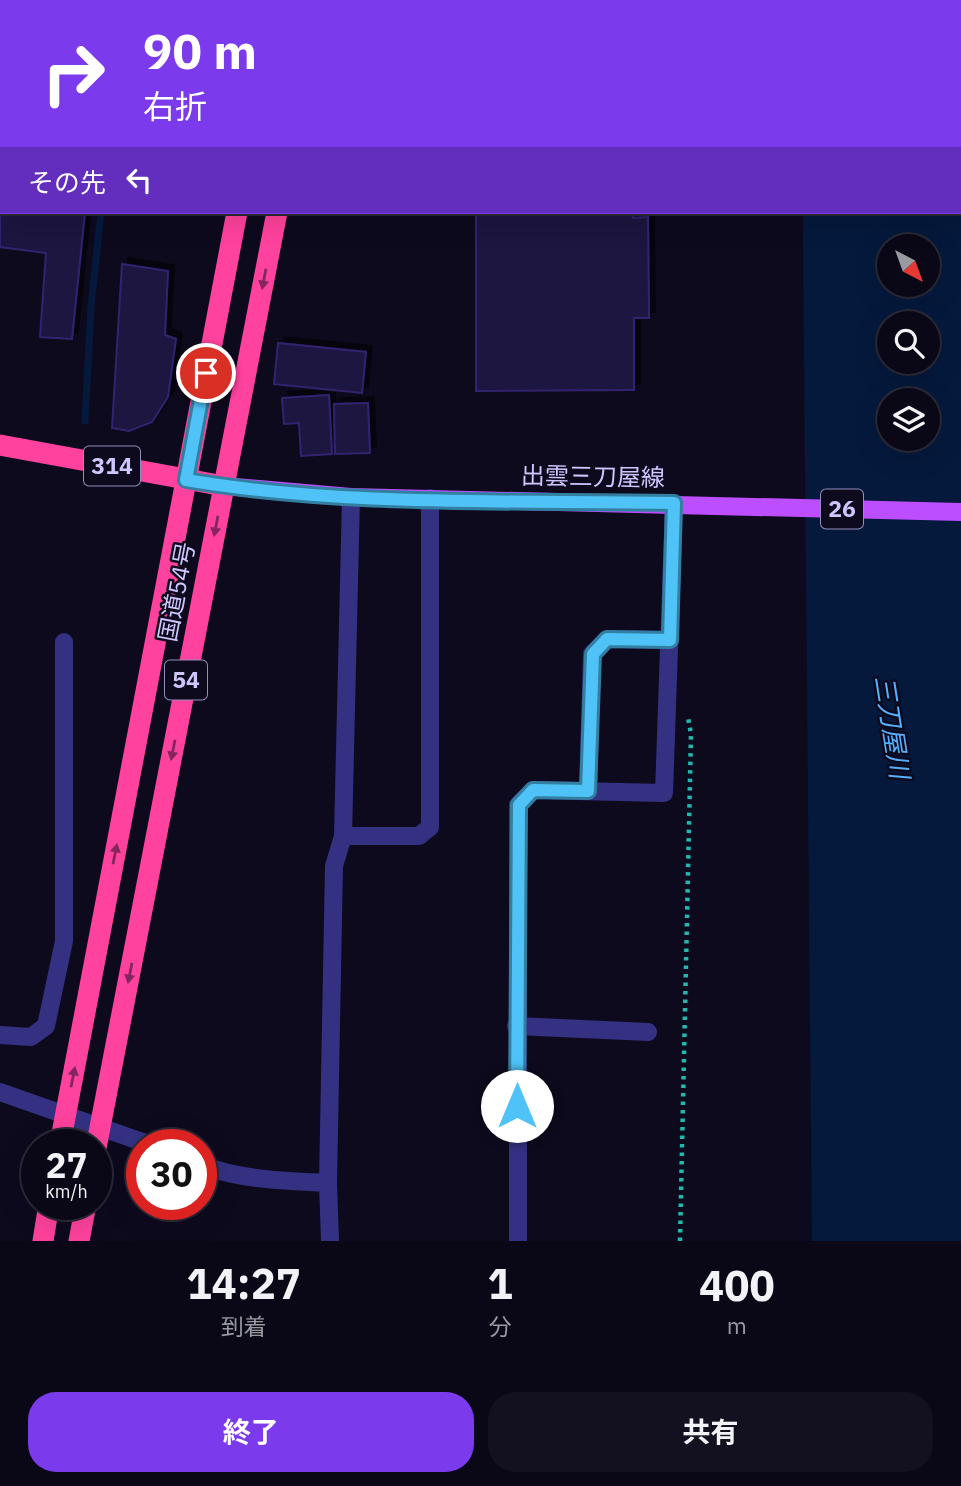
<!DOCTYPE html>
<html lang="ja">
<meta charset="utf-8">
<style>
:root{--surface:#0a0816;--page:#13111f;--text:#f1f3f6;--muted:#999aa1;--line:#2a2935;--accent:#7c3aed}
body{margin:0;font-family:"IBM Plex Sans","Noto Sans JP",sans-serif;background:var(--page);color:var(--text);height:100vh;display:flex;flex-direction:column;font-size:26px;white-space:nowrap}
*{box-sizing:border-box;margin:0}
p{font-size:23px;color:var(--muted)}
.icon{flex:none;width:38px;height:38px;fill:none;stroke:currentColor;stroke-width:2;stroke-linecap:round;stroke-linejoin:round}
.map{position:relative;height:1241px;overflow:hidden}
.side{display:flex;flex-direction:column;background:var(--surface);flex:1}
.side>*{flex:none}
.guide{position:absolute;left:0px;top:0px;width:962px;height:214px;box-shadow:0 7px 28px #0002,0 0 0 2px var(--line);background:#7c3aed;color:#fff;overflow:hidden}
.needle{width:46px;rotate:139deg}
.tools{position:absolute;left:877px;top:234px;display:grid;gap:14px}
.tools a{display:grid;place-items:center;width:63px;height:63px;border-radius:50%;background:var(--surface);box-shadow:0 7px 28px #0002,0 0 0 2px var(--line);font-size:35px}
.speed{position:absolute;left:21px;top:1129px;display:flex;gap:14px;font-size:35px;font-weight:700;text-align:center}
.speed>*{display:grid;place-content:center;width:91px;height:91px;border-radius:50%;background:var(--surface);box-shadow:0 7px 28px #0002,0 0 0 2px var(--line);line-height:1}
.speed small{font-size:18px;font-weight:400}
.speed .limit{border:10px solid #d22;background:#fff;color:#111}
.pin{position:absolute;display:grid;place-items:center;width:60px;height:60px;color:#fff;margin:-30px;border:4px solid #fff;border-radius:50%;box-shadow:0 2px 7px #0007}
.me{position:absolute;width:77px;margin:-38px;rotate:0deg;stroke-linejoin:round;filter:drop-shadow(0 0 5px #0008)}
.turn{display:flex;align-items:center;gap:24px;height:147px;padding:0 28px;font-size:32px}
.turn .icon{width:91px;height:91px;stroke-width:2.5}
.turn b{display:block;font-size:49px;line-height:60px}
.then{display:flex;align-items:center;height:66px;padding:0 28px;background:#0003;gap:14px;font-size:26px}
.eta{display:flex;justify-content:space-evenly;align-items:center;height:119px;text-align:center}
.eta b{font-size:42px;font-weight:700;line-height:49px}
.cta{display:flex;gap:14px;margin-top:auto;padding:14px 28px}
.cta a{flex:1;height:80px;border-radius:28px;background:var(--accent);color:#fff;font-size:28px;font-weight:700;line-height:80px;text-align:center}
.cta a+a{background:var(--page);color:var(--text)}
.map>svg:first-child{display:block}
.water{fill:#05193d;fill-rule:evenodd}
.lines{fill:none;stroke-linecap:round;stroke-linejoin:round}
.stream{stroke:#05193d;stroke-width:7}
.building{fill:#1d1441;stroke:#33246f;stroke-width:2;filter:url(#shadow)}
.path{stroke:#22b8af;stroke-width:4.5;stroke-dasharray:3.5 5;stroke-linecap:butt}
.minor{stroke:#343182;stroke-width:18}
.major{stroke:#bd4eff;stroke-width:18}
.highway{stroke:#ff429d;stroke-width:21}
.oneway{fill:#86265e}
.route-casing{stroke:#337fa1;stroke-width:18}
.route{stroke:#4fc3f7;stroke-width:12}
.labels{text-anchor:middle;stroke-width:5;stroke-linejoin:round;paint-order:stroke}
.shield{fill:#0e0a1e;stroke:#948ebc;stroke-width:2}
.shield-label{font-size:23px;font-weight:bold;fill:#cec7ff}
.street-label{font-size:24px;fill:#cec7ff;stroke:#0e0a1e}
.water-label{font-size:26px;font-style:italic;fill:#55b0ff;stroke:#0e0a1e}
</style>
<div class="map">
<svg width="961" height="1241" viewBox="0 0 961 1241">
<defs>
<filter id="shadow"><feDropShadow dx="6" dy="-6" stdDeviation="0" flood-color="#0009"/></filter>
</defs>
<rect width="100%" height="100%" fill="#0e0a1e"/>
<path class="water" d="M803,0H961V1241H812L803,247V212H961V2ZM889,247H928V285H889ZM889,324H928V362H889ZM889,401H928V439H889Z"/>
<g class="lines">
<g class="stream">
<polyline points="84,2 84,0"/>
<polyline points="85,421 91,307 101,212"/>
</g>
</g>
<g class="building">
<polygon points="0,0 6,0 2,2 2,79"/>
<polygon points="353,0 454,0 352,2"/>
<polygon points="0,187 2,212 85,212 72,339 40,337 46,253 0,247"/>
<polygon points="476,212 633,212 633,218 648,217 649,318 634,318 634,390 476,391"/>
<polygon points="122,264 168,271 165,335 176,339 168,397 152,422 129,431 112,428"/>
<polygon points="278,343 366,352 362,393 274,384"/>
<polygon points="329,395 332,454 301,456 299,423 284,424 282,398"/>
<polygon points="368,403 370,453 335,454 334,404"/>
</g>
<g class="lines">
<polyline class="path" points="680,1241 691,734 688,717"/>
<g class="minor">
<polyline points="496,2 496,0"/>
<polyline points="588,791 592,654 607,639 670,640"/>
<polyline points="343,836 419,836 430,827 430,498"/>
<polyline points="516,1026 648,1032"/>
<polyline points="0,1035 31,1037 46,1026 64,941 64,642"/>
<polyline points="0,1092 148,1144"/>
<path d="M201,1165C242,1180 285,1181 328,1183"/>
<polyline points="330,1241 328,1183 334,866 343,836 351,497"/>
<polyline points="518,1241 518,805 533,790 664,793 674,503"/>
</g>
<polyline class="major" points="224,486 351,497 961,512"/>
<g class="highway">
<polyline points="277,2 278,0"/>
<polyline points="317,2 317,0"/>
<polyline points="0,445 224,486"/>
<polyline points="60,1144 237,212"/>
<polyline points="96,1148 277,212"/>
<polyline points="43,1241 49,1204"/>
<polyline points="79,1241 86,1204"/>
</g>
</g>
<defs><path id="oneway-solid" d="M-6-.8H1V-3.2L6.5 0L1 3.2V.8H-6Z" transform="scale(1.75)"/></defs>
<g class="oneway">
<use href="#oneway-solid" transform="translate(264 279) rotate(101)"/>
<use href="#oneway-solid" transform="translate(216 526) rotate(101)"/>
<use href="#oneway-solid" transform="translate(173 750) rotate(101)"/>
<use href="#oneway-solid" transform="translate(115 854) rotate(-79)"/>
<use href="#oneway-solid" transform="translate(130 973) rotate(101)"/>
<use href="#oneway-solid" transform="translate(73 1077) rotate(-79)"/>
</g>
<g class="lines">
<defs>
<path id="route" d="M206,373L186,480C346,507 512,500 674,503L670,640L607,639L593,654L588,791L533,790L519,805L517,1106"/>
</defs>
<use href="#route" class="route-casing"/>
<use href="#route" class="route"/>
</g>
<g class="labels">
<g class="shield">
<rect x="84" y="446.5" width="56" height="39" rx="5"/>
<rect x="821" y="489.5" width="42" height="39" rx="5"/>
<rect x="165" y="660.5" width="42" height="39" rx="5"/>
</g>
<g class="shield-label">
<text x="112" y="474">314</text>
<text x="842" y="517">26</text>
<text x="186" y="688">54</text>
</g>
<g class="street-label">
<text transform="translate(593 477) rotate(1)" y="8">出雲三刀屋線</text>
<text transform="translate(177 592) rotate(-79)" y="8">国道54号</text>
</g>
<g class="water-label">
<text transform="translate(892 727) rotate(81)" y="9">三刀屋川</text>
</g>
</g>
</svg>
<div class="tools">
<a><svg class="needle" viewBox="-14 -14 28 28"><path d="M0-13l5 13h-10z" fill="#e53935"/><path d="M0 13l5-13h-10z" fill="#999aa1"/></svg></a>
<a><svg class="icon" aria-label="search" viewBox="0 0 24 24"><circle cx="10" cy="10" r="6"/><path d="M15 15l6 6"/></svg></a>
<a><svg class="icon" aria-label="layers" viewBox="0 0 24 24"><path d="M12 4l9 5-9 5-9-5zM3 14l9 5 9-5"/></svg></a>
</div>
<div class="speed"><div>27<small>km/h</small></div><div class="limit">30</div></div>
<div class="pin" style="left:206px;top:373px;background:#d93025"><svg class="icon" aria-label="arrive" viewBox="0 0 24 24"><path d="M6 21V4h12l-3 4 3 4H6"/></svg></div>
<svg class="me" style="left:517px;top:1106px" viewBox="-20 -20 40 40"><circle r="19" fill="#fff"/><path d="M0-13L10 11 0 6-10 11z" fill="#4fc3f7"/></svg>
<div class="guide">
<div class="turn"><svg class="icon" aria-label="right" viewBox="0 0 24 24"><path d="M7 20v-9h11M14 6l5 5-5 5"/></svg><div><b>90 m</b>右折</div></div>
<div class="then">その先<svg class="icon" aria-label="left" viewBox="0 0 24 24"><path d="M17 20v-9H6M10 6l-5 5 5 5"/></svg></div>
</div>
</div>
<section class="side">
<div class="eta">
<div><b>14:27</b><p>到着</p></div>
<div><b>1</b><p>分</p></div>
<div><b>400</b><p>m</p></div>
</div>
<div class="cta"><a>終了</a><a>共有</a></div>
</section>
